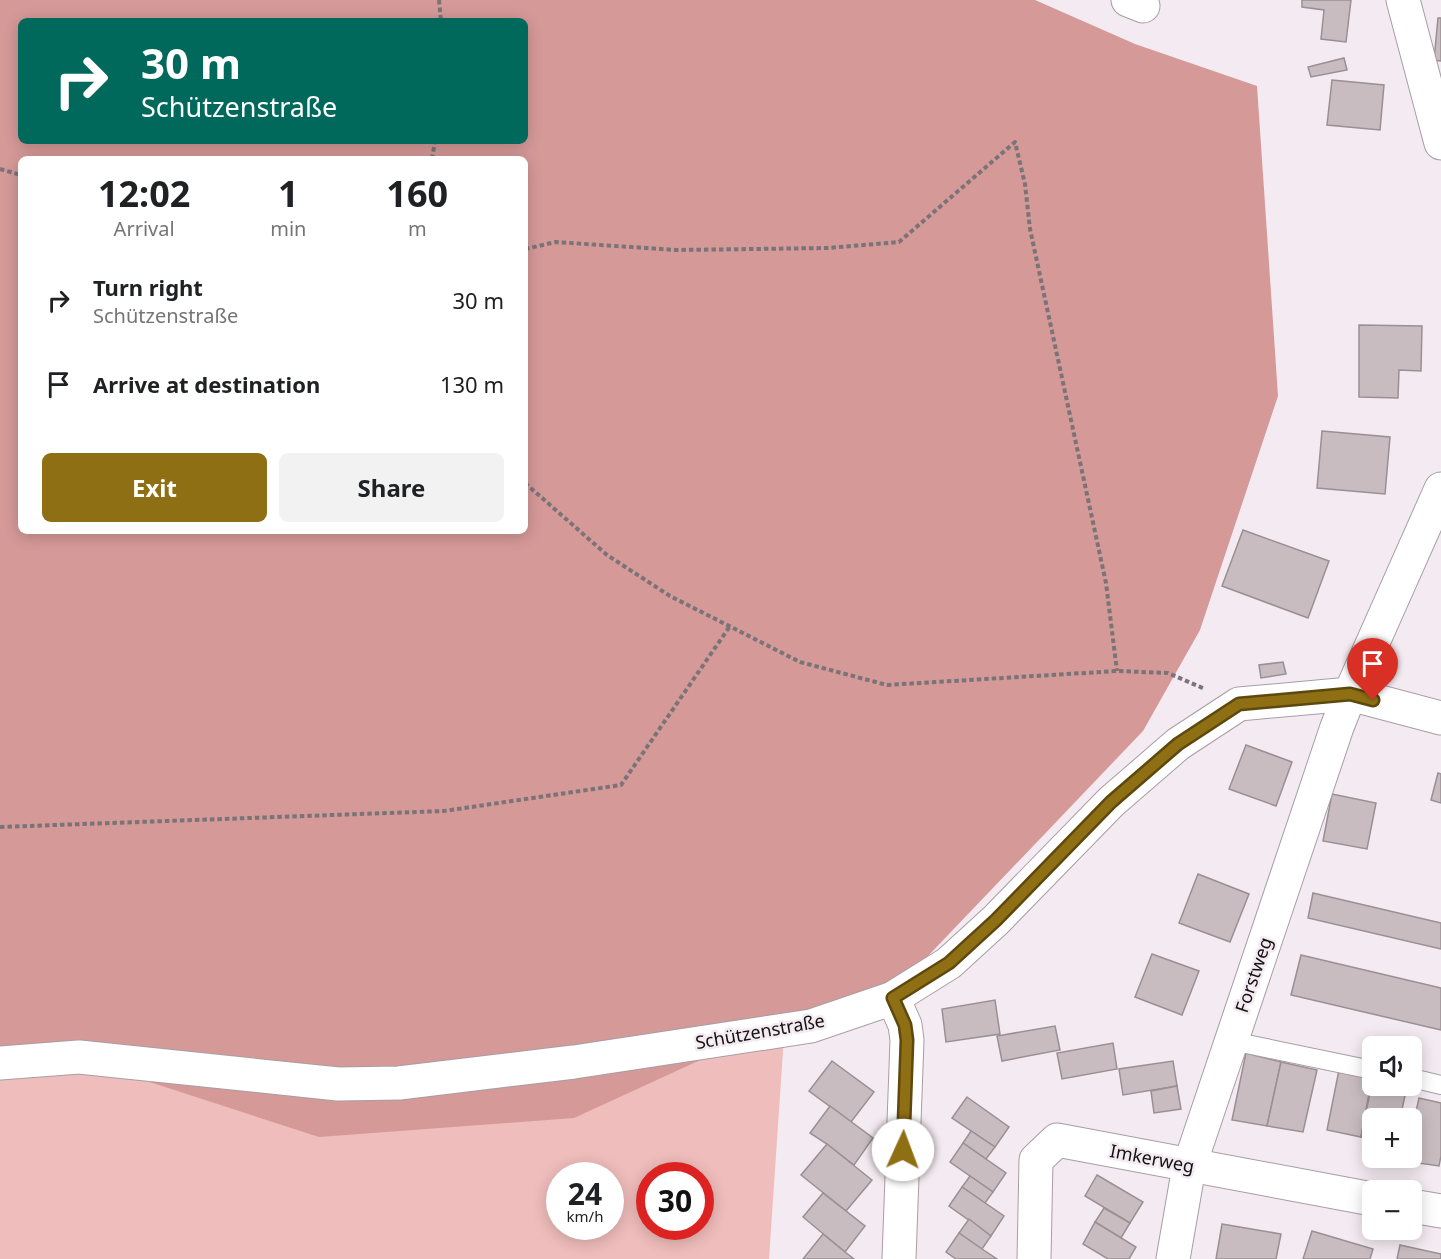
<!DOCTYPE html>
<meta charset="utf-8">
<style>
:root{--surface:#fff;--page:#f2f2f2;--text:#202124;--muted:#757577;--accent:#8f6f14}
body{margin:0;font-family:"Noto Sans",sans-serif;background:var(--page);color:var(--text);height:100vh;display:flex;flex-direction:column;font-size:22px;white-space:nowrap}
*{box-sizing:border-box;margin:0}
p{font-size:20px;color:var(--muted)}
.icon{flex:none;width:33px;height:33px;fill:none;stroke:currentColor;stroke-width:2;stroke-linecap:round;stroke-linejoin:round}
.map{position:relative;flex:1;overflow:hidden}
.sheet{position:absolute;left:18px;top:156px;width:510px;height:378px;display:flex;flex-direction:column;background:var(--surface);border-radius:9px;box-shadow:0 3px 15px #0003}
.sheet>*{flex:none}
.banner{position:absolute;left:18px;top:18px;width:510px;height:126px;border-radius:9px;box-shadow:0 3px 15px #0003;background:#00695c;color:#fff;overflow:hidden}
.controls{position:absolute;left:1362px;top:1036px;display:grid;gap:12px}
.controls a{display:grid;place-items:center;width:60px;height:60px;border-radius:9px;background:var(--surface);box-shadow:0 3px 15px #0003;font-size:30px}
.speed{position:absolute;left:546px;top:1162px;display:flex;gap:12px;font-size:30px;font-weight:700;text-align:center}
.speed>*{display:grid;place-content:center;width:78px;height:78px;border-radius:50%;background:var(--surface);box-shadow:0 3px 15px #0003;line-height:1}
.speed small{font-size:15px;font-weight:400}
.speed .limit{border:9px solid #d22;background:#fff;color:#111}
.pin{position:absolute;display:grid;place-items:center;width:51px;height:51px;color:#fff;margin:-62px -26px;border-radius:50% 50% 50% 0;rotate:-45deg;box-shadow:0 0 6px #0007}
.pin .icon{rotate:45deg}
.me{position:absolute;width:66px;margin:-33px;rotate:2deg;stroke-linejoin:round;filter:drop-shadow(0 0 4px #0008)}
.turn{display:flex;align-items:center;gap:21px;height:126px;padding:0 24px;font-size:27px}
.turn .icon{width:78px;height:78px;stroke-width:2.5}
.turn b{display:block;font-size:42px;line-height:51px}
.eta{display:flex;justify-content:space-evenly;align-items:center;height:102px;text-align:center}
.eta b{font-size:36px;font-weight:700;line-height:42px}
.button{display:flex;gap:12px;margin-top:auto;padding:12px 24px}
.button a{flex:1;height:69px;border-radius:9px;background:var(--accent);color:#fff;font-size:24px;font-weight:700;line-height:69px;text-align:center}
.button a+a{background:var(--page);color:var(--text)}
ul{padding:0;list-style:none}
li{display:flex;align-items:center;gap:18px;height:84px;padding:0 24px}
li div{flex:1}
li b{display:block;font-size:22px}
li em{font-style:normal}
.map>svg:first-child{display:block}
.green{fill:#efbdbb;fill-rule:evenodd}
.forest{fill:#d59998;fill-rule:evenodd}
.building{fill:#c8bcc0;stroke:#9a8f92;stroke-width:1.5}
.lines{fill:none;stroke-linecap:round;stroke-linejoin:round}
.lane-casing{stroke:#a79ea5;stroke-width:20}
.street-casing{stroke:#a79ea5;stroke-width:35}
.secondary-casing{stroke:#a79ea5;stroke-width:35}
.path{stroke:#7a7478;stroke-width:4;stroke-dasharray:4.5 3;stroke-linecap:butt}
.lane{stroke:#fff;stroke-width:18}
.street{stroke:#fff;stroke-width:33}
.secondary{stroke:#fff;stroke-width:33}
.route-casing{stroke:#5d480d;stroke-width:15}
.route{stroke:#8f6f14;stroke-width:10}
.labels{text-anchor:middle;stroke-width:5;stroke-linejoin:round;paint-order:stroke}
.street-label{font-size:18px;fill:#141113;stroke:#f4eaf1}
</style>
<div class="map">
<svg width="1441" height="1259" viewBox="0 0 1441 1259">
<rect width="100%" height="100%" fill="#f4eaf1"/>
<path class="green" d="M785,1021L769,1259H0V1066ZM560,1176H610V1227H560ZM650,1176H700V1227H650Z"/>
<path class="forest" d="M0,0H1035L1135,44L1257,86L1278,396L1200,630L1143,731L906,979L785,1021L574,1118L319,1137L82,1060L0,1066ZM21,21H525V141H21ZM21,159H525V531H21Z"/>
<g class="building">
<polygon points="1302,0 1351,0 1346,42 1321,39 1324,10 1302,7"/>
<polygon points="1438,18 1441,18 1441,61 1434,60"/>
<polygon points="1344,58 1347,70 1311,77 1308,67"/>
<polygon points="1332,80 1384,85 1380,130 1327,125"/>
<polygon points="1359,325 1422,326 1421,371 1399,370 1398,398 1359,397"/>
<polygon points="1322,431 1390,437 1385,494 1317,488"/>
<polygon points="1243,530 1329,561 1308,618 1222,586"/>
<polygon points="1283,662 1286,674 1261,678 1259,665"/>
<polygon points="1246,745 1292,762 1276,806 1229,789"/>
<polygon points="1438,773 1441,774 1441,803 1431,800"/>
<polygon points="1332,794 1376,803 1367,849 1323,841"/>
<polygon points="1198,874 1249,894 1230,942 1179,923"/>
<polygon points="1313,893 1441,923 1441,949 1308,918"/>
<polygon points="1152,954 1199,971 1182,1015 1135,997"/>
<polygon points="1301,955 1441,988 1441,1030 1291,995"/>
<polygon points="995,1000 1000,1034 946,1042 942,1009"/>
<polygon points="1055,1026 1060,1050 1002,1061 997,1036"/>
<polygon points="1113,1043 1117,1069 1062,1079 1057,1053"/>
<polygon points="1246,1053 1281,1062 1267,1126 1232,1120"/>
<polygon points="832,1061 874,1092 851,1122 809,1091"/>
<polygon points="1173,1061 1177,1086 1123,1095 1119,1069"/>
<polygon points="1281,1062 1317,1070 1303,1132 1267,1126"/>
<polygon points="1339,1070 1372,1077 1361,1137 1327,1130"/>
<polygon points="1372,1083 1372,1086 1407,1086 1400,1119 1372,1119 1372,1140 1361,1137"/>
<polygon points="1177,1086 1181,1109 1154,1113 1151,1091"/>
<polygon points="967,1097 1009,1127 995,1147 952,1118"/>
<polygon points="1419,1098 1441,1103 1441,1156 1439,1166 1404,1161 1405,1158 1412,1158 1412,1130"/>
<polygon points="830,1106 873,1138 854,1165 827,1144 810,1133"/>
<polygon points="971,1131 995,1147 986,1159 963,1143"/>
<polygon points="963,1143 1006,1173 993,1192 950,1162"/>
<polygon points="827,1144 872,1180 846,1211 801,1175"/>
<polygon points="1097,1175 1143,1202 1130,1223 1085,1196"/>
<polygon points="970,1176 993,1192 985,1203 962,1187"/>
<polygon points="962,1187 1004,1216 991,1236 949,1206"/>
<polygon points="823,1193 865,1226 845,1252 803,1217"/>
<polygon points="1104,1208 1130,1223 1121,1238 1095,1222"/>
<polygon points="969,1219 991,1236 982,1249 959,1233"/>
<polygon points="1095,1222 1136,1247 1129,1259 1108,1259 1083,1244"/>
<polygon points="1222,1224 1281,1234 1276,1259 1216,1259"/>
<polygon points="1312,1231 1373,1249 1370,1259 1303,1259"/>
<polygon points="959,1233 982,1249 997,1259 956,1259 946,1252"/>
<polygon points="823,1234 845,1252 854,1259 803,1259"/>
<polygon points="1400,1245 1441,1254 1441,1259 1397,1259"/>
</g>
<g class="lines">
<defs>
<g id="lane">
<polyline points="1232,1041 1372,1070"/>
<polyline points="1412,1078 1441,1085"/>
</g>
<g id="street">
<polyline points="1128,0 1143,6"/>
<polyline points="1403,0 1441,143"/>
<polyline points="893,998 905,1025 907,1040 899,1259"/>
<polyline points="1412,1206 1441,1211"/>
<polyline points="1034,1259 1036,1160 1057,1140 1372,1199"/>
<polyline points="1173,1259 1189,1167 1337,727 1350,694 1441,489"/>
</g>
<polyline id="secondary" points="0,1063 79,1057 338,1084 399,1083 574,1062 811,1026 893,998 949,963 996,920 1111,802 1178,744 1239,704 1350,694 1441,718"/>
</defs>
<use href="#lane" class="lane-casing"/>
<use href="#street" class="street-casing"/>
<use href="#secondary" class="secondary-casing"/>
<g class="path">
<polyline points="439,0 441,21"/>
<polyline points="432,159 435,141"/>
<polyline points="0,169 21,175"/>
<polyline points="525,249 556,242 676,250 828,248 899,242 1015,142 1025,184 1030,229 1106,583 1117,671"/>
<polyline points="525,483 607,555 670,596 800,662 887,685 1117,671 1168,673 1205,689"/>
<polyline points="0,827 444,811 621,785 730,626"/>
</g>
<use href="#lane" class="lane"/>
<use href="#street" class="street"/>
<use href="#secondary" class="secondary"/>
</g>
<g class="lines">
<defs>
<polyline id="route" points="903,1150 907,1040 905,1025 893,998 949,963 996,920 1111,802 1178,744 1239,704 1350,694 1373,700"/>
</defs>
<use href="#route" class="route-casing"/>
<use href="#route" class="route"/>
</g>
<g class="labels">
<g class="street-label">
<text transform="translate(1254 975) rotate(-71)" y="6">Forstweg</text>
<text transform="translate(760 1032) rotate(-10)" y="6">Schützenstraße</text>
<text transform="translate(1152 1159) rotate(11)" y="6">Imkerweg</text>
</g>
</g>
</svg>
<div class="controls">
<a><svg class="icon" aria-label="sound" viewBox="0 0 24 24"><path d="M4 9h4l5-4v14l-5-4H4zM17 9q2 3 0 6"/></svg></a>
<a>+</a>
<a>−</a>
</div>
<div class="speed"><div>24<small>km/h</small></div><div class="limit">30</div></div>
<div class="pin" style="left:1373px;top:700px;background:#d93025"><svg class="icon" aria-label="arrive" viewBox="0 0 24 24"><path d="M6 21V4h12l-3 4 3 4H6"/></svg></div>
<svg class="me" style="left:903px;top:1150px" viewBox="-20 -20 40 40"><circle r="19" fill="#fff"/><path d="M0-13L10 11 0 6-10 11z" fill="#8f6f14"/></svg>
<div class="banner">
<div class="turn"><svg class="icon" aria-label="right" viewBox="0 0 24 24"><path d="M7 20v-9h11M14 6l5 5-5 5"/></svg><div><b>30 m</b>Schützenstraße</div></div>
</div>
<section class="sheet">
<div class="eta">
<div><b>12:02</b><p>Arrival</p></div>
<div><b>1</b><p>min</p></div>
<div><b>160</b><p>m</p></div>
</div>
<ul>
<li><svg class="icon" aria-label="right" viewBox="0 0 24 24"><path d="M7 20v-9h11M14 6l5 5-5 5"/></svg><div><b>Turn right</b><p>Schützenstraße</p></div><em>30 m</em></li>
<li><svg class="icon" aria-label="arrive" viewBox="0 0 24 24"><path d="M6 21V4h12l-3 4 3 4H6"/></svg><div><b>Arrive at destination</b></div><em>130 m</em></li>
</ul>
<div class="button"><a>Exit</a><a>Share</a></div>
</section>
</div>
